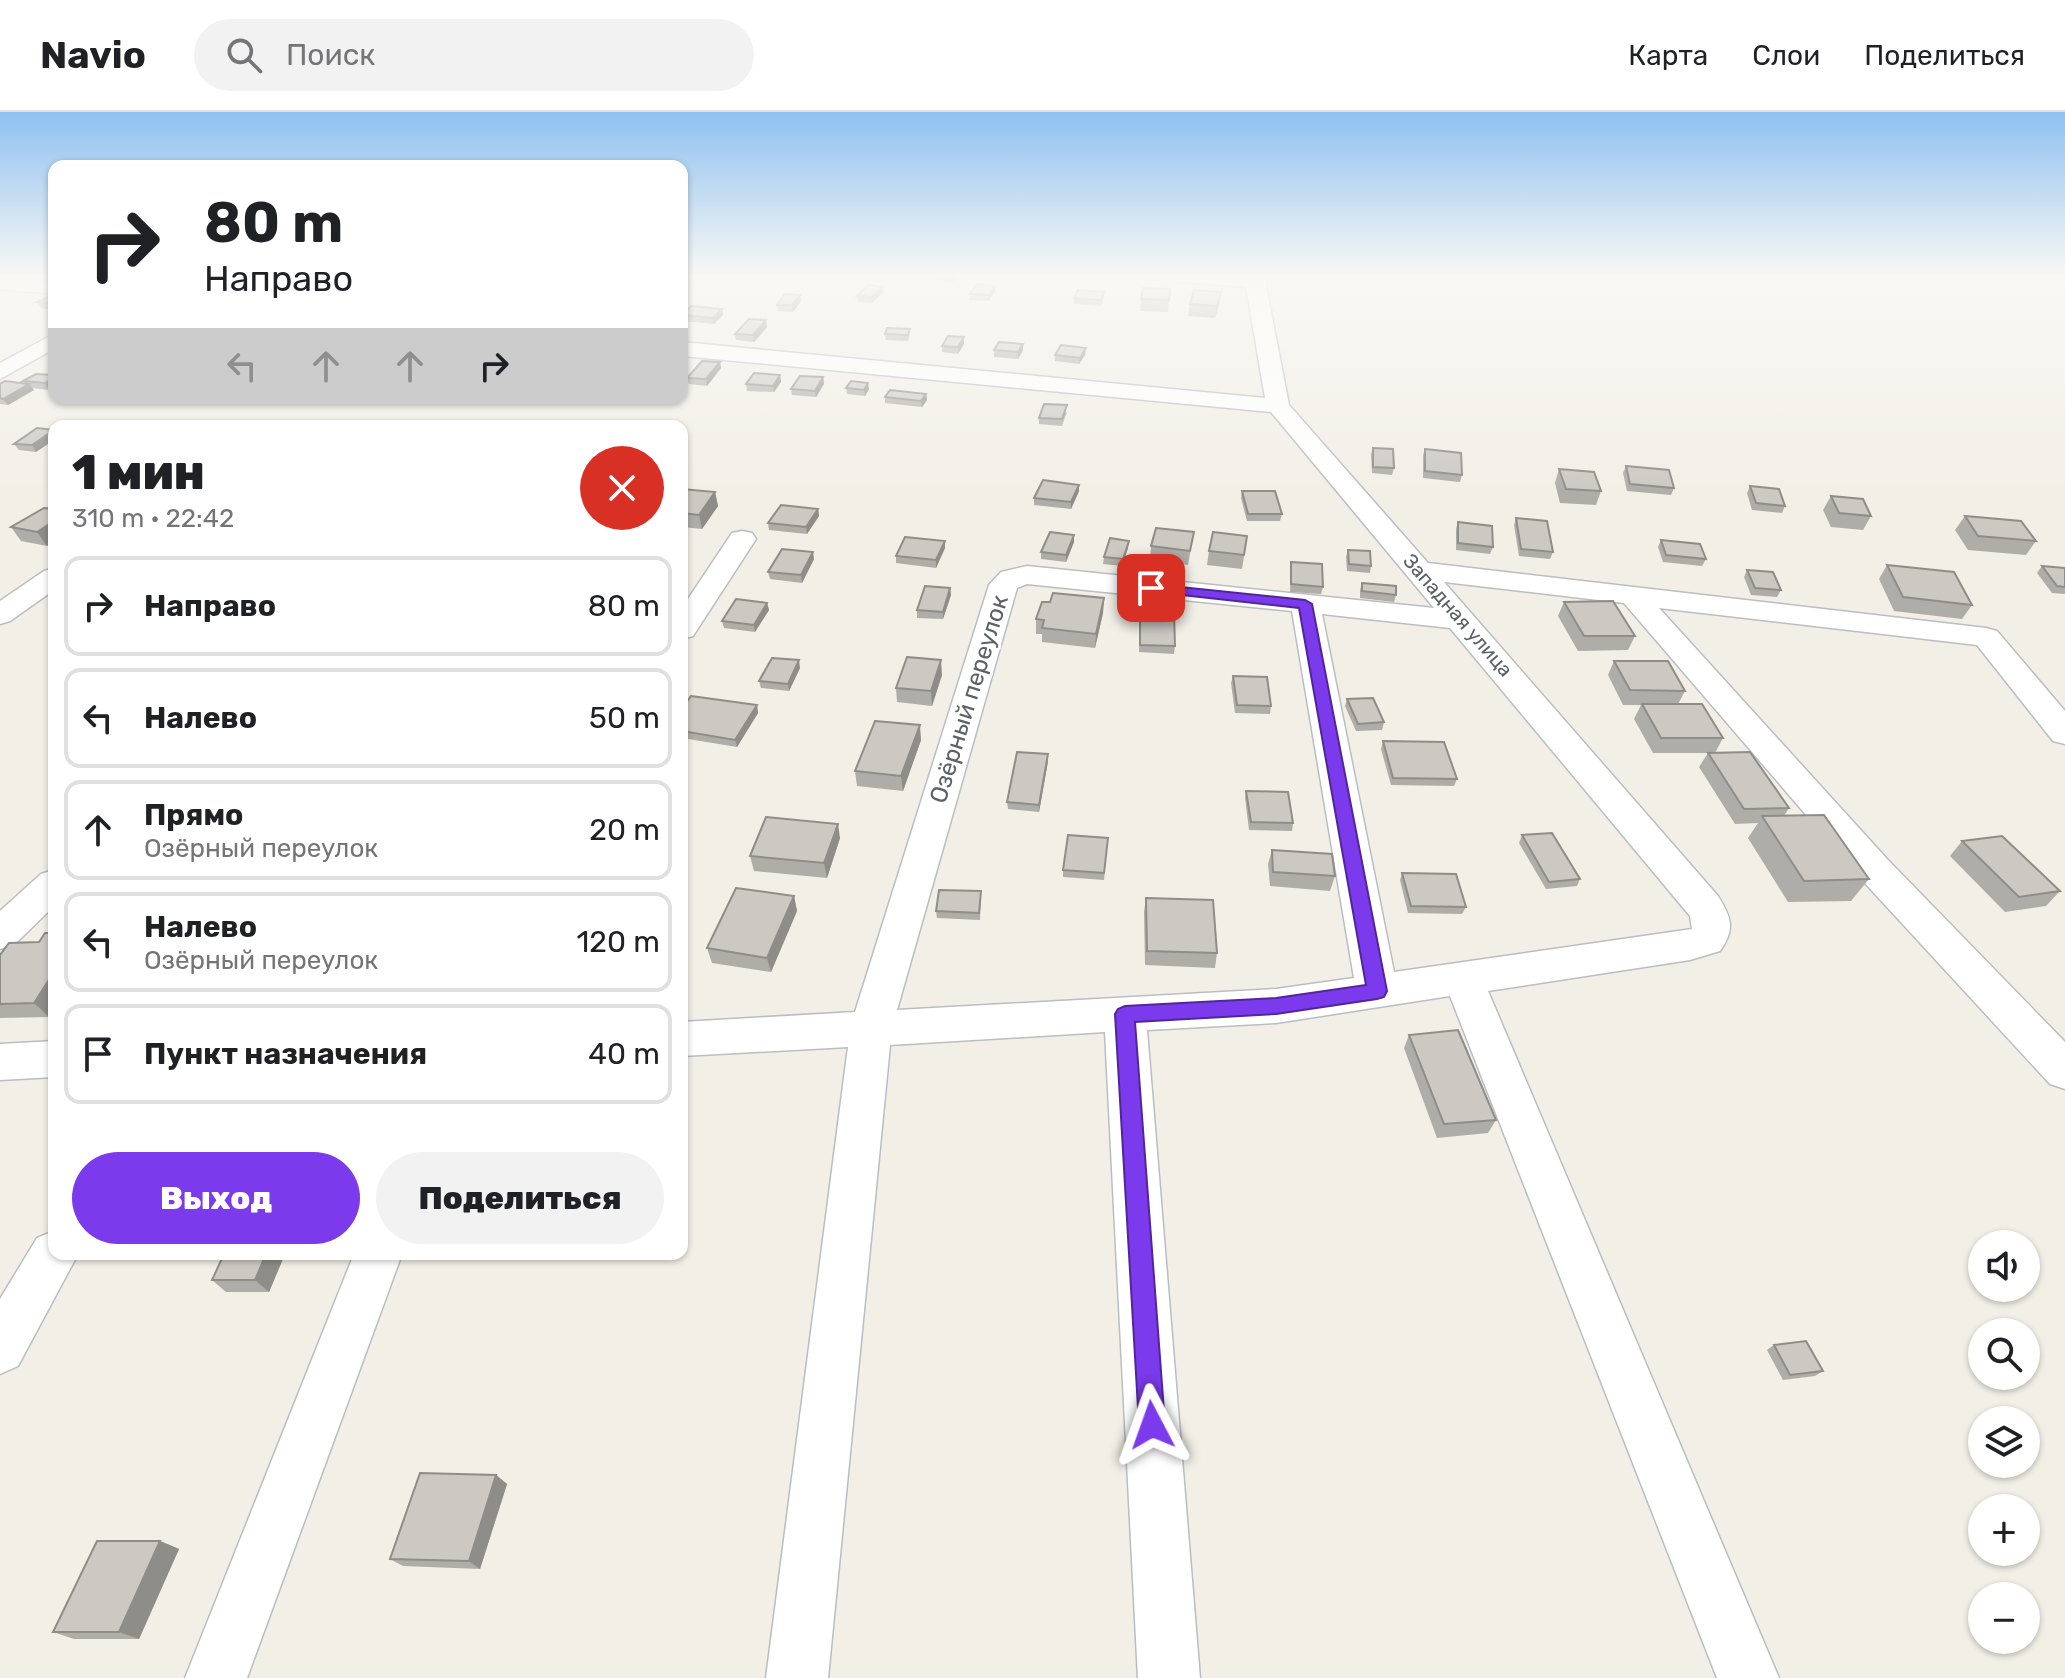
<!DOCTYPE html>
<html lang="ru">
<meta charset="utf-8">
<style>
:root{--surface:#fff;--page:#f2f2f2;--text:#202124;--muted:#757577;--line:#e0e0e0;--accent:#7c3aed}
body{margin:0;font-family:Rubik,sans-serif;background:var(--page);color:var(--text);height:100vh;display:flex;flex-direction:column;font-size:30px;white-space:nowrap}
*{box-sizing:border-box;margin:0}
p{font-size:26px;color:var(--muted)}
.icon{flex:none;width:44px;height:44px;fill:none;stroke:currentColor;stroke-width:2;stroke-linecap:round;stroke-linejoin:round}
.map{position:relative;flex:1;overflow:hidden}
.details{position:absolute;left:48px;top:308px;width:640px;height:840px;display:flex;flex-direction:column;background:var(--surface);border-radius:16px;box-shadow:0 2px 6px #0004}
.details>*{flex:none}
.top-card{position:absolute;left:48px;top:48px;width:640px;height:244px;border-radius:16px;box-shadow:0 2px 6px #0004;background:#fff;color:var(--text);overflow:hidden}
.fabs{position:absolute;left:1968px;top:1118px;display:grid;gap:16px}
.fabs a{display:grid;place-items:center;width:72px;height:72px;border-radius:50%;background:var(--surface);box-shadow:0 2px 6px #0004;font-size:40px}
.pin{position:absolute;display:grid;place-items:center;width:68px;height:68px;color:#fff;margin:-34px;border-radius:16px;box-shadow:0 4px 12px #0006}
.me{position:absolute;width:88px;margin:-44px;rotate:356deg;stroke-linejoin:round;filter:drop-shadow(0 0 6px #0008)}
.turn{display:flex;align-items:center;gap:28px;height:168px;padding:0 24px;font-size:36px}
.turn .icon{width:104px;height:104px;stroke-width:2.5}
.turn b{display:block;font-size:56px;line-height:68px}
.lanes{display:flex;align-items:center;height:76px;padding:0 24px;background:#0003;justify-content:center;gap:40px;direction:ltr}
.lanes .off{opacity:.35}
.round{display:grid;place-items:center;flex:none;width:84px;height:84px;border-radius:42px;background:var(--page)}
.overview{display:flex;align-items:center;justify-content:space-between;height:136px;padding:0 24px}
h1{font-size:48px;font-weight:800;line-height:60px}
.action{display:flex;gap:16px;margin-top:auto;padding:16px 24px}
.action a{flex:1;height:92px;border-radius:48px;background:var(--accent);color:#fff;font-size:32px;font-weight:800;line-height:92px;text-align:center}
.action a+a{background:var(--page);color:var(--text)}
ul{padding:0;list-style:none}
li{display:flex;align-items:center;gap:24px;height:100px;margin:0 16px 12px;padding:0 8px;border:4px solid var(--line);border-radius:16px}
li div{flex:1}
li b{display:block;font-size:30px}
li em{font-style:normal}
header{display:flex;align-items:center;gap:48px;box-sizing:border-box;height:112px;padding:0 40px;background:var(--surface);border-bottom:2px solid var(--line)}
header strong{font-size:38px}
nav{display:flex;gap:44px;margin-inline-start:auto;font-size:28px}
.search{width:560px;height:72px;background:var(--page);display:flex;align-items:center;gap:20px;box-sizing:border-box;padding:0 28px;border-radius:44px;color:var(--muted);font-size:30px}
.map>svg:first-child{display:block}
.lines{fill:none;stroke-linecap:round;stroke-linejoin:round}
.minor-casing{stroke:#babdc2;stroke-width:3}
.minor{fill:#fff;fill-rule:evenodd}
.wall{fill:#afada8}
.shaded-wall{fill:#8f8d88}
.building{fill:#ccc9c3;stroke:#8f8d88;stroke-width:2}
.route{fill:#7c3aed;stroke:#51269a;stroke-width:2}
.labels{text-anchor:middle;stroke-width:6;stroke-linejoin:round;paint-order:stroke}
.far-street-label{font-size:20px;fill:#5d6167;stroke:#fff}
.street-label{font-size:24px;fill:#5d6167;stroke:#fff}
</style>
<header>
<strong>Navio</strong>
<div class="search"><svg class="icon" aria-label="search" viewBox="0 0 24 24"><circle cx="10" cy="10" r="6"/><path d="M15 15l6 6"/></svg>Поиск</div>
<nav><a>Карта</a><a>Слои</a><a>Поделиться</a></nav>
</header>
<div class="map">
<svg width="2065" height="1566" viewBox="0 0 2065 1566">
<rect width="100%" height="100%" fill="#f1efe6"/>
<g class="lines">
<defs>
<g id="minor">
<path d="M1161,163H1264L1289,293L1428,451L1986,516L1997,519L2065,599V632L2053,629L1977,533L1659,496L1888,748L2065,930V977L2050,972L1862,768L1624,491L1444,470L1718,784C1731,805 1736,817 1720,839L1690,848L1488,879L1779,1566H1717L1450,884L1276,911L1147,918L1200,1566H1138L1105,920L890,933L828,1566H766L848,935L682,944V910L855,900L989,473L1001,460L1027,454L1434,496L1271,300L682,244V230L1265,286L1246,175L1171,169ZM1027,472L1292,499L1354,866L1276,877L897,898L1017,476ZM1322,502L1450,516L1690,804L1692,817L1394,860Z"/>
<polygon points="0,165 54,170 54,182 0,177"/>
<polygon points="54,222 54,237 0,267 0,251"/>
<polygon points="742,419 752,421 756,427 693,524 682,527 682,496 732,421"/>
<polygon points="54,456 54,478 10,509 0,512 0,489 44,459"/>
<polygon points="54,758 54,794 14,833 0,837 0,799 41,762"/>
<polygon points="54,929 54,965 0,968 0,932"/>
<polygon points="54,1119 54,1142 78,1142 18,1254 0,1262 0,1187 37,1126"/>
<polygon points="354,1142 402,1142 247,1566 185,1566"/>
</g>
</defs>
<use href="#minor" class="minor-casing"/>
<use href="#minor" class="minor"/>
</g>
<g class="wall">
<polygon points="734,163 759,163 757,165"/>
<polygon points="804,163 831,163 828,167 805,165"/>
<polygon points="931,163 962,163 962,164 950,171 931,167"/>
<polygon points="995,174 995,180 988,189 970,188 970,182"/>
<polygon points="882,175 883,181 872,191 858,190 857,184"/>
<polygon points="1170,177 1168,200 1140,199 1141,187"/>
<polygon points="1104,180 1104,186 1101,194 1074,192 1074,186"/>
<polygon points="1221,180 1219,192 1215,206 1188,204 1190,192"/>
<polygon points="54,182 54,198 41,196 37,190"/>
<polygon points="800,183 801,189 793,200 778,199 777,193"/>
<polygon points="722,197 723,203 714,212 683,209 682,202"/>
<polygon points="766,208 767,215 754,230 736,228 735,222"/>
<polygon points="885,222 910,223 908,229 886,228"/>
<polygon points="964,225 964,232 958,242 942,240 942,234"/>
<polygon points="1086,236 1085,243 1079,252 1055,249 1055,243"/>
<polygon points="994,238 1023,238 1018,247 994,245"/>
<polygon points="720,250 721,256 707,274 689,272 687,266"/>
<polygon points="54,263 49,278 32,276 34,278 8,293 0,292 0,272 25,271 23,269"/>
<polygon points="780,263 781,270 774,280 747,279 746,272"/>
<polygon points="823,265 824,272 816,285 792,283 791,277"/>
<polygon points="846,276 869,277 865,284 847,282"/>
<polygon points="926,282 927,288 922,295 885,291 885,285"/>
<polygon points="561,286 587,286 584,289"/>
<polygon points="1067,300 1062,314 1039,312 1039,306"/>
<polygon points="37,316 36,340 19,338 14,332"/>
<polygon points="1373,336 1394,356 1392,363 1372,361 1371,342"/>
<polygon points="1425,337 1462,363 1460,370 1423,366 1423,343"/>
<polygon points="1626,354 1674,376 1671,383 1627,379 1623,361"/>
<polygon points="1559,357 1601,379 1596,393 1560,391 1555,371"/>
<polygon points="1750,374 1785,394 1782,401 1752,398 1747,381"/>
<polygon points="682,377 715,380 718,394 702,417 682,415"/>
<polygon points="1079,379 1071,397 1034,393 1034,386"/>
<polygon points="1242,379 1282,402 1280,409 1247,409 1241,386"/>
<polygon points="1831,384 1871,404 1863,418 1831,415 1823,398"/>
<polygon points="44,396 47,434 21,429 11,415"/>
<polygon points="818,397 819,404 807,422 769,418 768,411"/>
<polygon points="1965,404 2036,429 2026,443 1968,438 1955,418"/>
<polygon points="1516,406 1553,440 1550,447 1519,444 1514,413"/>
<polygon points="1458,410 1493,435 1490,442 1456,438 1456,417"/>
<polygon points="1194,420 1188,453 1150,448 1151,434"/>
<polygon points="1074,423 1074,430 1066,450 1041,447 1041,440"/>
<polygon points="1247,424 1242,457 1207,453 1209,439"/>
<polygon points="1661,428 1706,447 1702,454 1663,450 1658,435"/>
<polygon points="945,436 936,456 896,451 896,444"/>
<polygon points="1128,436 1122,454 1103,452 1104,445"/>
<polygon points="1348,438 1371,454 1370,461 1347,459 1346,445"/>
<polygon points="814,447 802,471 770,467 768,460"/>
<polygon points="1291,450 1323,475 1321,482 1290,480"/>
<polygon points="1887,453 1972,493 1962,507 1894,499 1879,467"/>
<polygon points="2042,454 2065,456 2065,482 2052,481 2037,461"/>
<polygon points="1747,458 1781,478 1777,485 1751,483 1744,465"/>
<polygon points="1362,471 1396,483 1394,490 1360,486 1360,478"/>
<polygon points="950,476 951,483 943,507 917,506 917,498"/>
<polygon points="1104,486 1103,501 1095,536 1042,530 1042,522 1036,522 1036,507 1050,490"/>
<polygon points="1564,490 1635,524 1628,538 1578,539 1558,504"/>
<polygon points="767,491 769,498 755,520 724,516 722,509"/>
<polygon points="1140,506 1175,534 1174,542 1139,540"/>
<polygon points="1614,549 1685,579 1678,592 1723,626 1715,641 1789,696 1784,704 1869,767 1851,789 1788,790 1748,726 1758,711 1735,712 1699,655 1708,641 1711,641 1653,641 1634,607 1641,593 1623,593 1608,563"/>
<polygon points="800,556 789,579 761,576 759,569"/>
<polygon points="942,563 932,594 897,590 896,576"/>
<polygon points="1233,564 1271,594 1270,602 1235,601 1231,571"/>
<polygon points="1347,587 1384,610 1382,618 1356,619 1345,594"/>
<polygon points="757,593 758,601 737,635 682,626 682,596"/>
<polygon points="921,628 903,679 857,674 855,659"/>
<polygon points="1383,629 1457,667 1454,674 1391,673 1381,637"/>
<polygon points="1048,649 1039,700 1008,697 1007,690"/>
<polygon points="1246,679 1293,711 1292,719 1249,718 1245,686"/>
<polygon points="1522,723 1580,767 1577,774 1546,777 1519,731"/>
<polygon points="840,726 827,766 754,759 750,744"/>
<polygon points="1108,726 1104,768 1063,765 1063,758"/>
<polygon points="1962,729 2060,779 2046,794 2005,800 1950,744"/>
<polygon points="1272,738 1335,764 1330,779 1270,774 1268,752"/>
<polygon points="1402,761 1466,795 1462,802 1408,801 1400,768"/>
<polygon points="981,779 980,808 937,806 936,799"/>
<polygon points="794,784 797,799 771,860 712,851 707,836"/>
<polygon points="1146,786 1217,841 1215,856 1145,853 1144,800"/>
<polygon points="39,830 49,905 0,906 0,843"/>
<polygon points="1409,923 1496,1008 1488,1021 1437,1026 1404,936"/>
<polygon points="224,1142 285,1142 269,1180 226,1180 212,1168"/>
<polygon points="1774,1233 1823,1259 1815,1264 1783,1268 1767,1238"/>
<polygon points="496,1363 507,1372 480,1457 403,1454 390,1447"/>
<polygon points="160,1429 179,1437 139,1527 74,1527 53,1520"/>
</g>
<g class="shaded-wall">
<polygon points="954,163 962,164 950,171 950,165"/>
<polygon points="995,174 995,180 988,189 988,183"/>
<polygon points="882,175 883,181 872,191 872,185"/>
<polygon points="1221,180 1219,192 1215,206 1217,194"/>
<polygon points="800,183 801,189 793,200 792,193"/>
<polygon points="722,197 723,203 714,212 713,206"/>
<polygon points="766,208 767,215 754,230 753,223"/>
<polygon points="964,225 964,232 958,242 958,235"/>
<polygon points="1023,232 1023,238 1018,247 1018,240"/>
<polygon points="1086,236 1085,243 1079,252 1080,246"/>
<polygon points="720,250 721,256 707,274 706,267"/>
<polygon points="780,263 781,270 774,280 773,274"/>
<polygon points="823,265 824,272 816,285 815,279"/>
<polygon points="54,266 54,275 49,278 45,271"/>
<polygon points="868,271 869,277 865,284 864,278"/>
<polygon points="29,272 34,278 8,293 3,287"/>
<polygon points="926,282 927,288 922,295 921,289"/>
<polygon points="54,318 54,328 36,340 32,333"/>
<polygon points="1079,373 1079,379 1071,397 1071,390"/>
<polygon points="715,380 718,394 702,417 699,403"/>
<polygon points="818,397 819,404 807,422 806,415"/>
<polygon points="54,409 54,429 47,434 37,420"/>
<polygon points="1074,423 1074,430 1066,450 1066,443"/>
<polygon points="945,429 945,436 936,456 936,448"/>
<polygon points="1129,429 1128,436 1122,454 1123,447"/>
<polygon points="813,440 814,447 802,471 801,463"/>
<polygon points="950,476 951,483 943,507 943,500"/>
<polygon points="1104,486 1103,501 1095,536 1096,522"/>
<polygon points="767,491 769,498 755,520 754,513"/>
<polygon points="799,548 800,556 789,579 788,572"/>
<polygon points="941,548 942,563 932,594 931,579"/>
<polygon points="757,593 758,601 737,635 735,628"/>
<polygon points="920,613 921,628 903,679 901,664"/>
<polygon points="1048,642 1048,649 1039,700 1039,693"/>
<polygon points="838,712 840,726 827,766 824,751"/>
<polygon points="794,784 797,799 771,860 767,846"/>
<polygon points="54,860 54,897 49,905 34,891"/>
<polygon points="266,1142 285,1142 269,1180 255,1168"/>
<polygon points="496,1363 507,1372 480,1457 469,1449"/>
<polygon points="160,1429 179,1437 139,1527 119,1520"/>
</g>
<g class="building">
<polygon points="977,172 995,174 988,183 970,182"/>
<polygon points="868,173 882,175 872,185 857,184"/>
<polygon points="1143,176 1170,177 1169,188 1141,187"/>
<polygon points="1078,178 1104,180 1101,188 1074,186"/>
<polygon points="1194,178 1221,180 1217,194 1190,192"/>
<polygon points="54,182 54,192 37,190"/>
<polygon points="785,182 800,183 792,193 777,193"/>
<polygon points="691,194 722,197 713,206 682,203"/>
<polygon points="749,207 766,208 753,223 735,222"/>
<polygon points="887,216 910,217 908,223 885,222"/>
<polygon points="948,224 964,225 958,235 942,234"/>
<polygon points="999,230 1023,232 1018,240 994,238"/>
<polygon points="1061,233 1086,236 1080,246 1055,243"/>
<polygon points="702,249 720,250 706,267 687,266"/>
<polygon points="754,261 780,263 773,274 746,272"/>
<polygon points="36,262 54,263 54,266 45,271 23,269"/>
<polygon points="800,264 823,265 815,279 791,277"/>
<polygon points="5,269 29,272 3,287 0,286 0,272"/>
<polygon points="851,269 868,271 864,278 846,276"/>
<polygon points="890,278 926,282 921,289 885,285"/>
<polygon points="1044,292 1067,293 1062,307 1039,306"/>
<polygon points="37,316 54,318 32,333 14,332"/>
<polygon points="1373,336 1393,337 1394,356 1373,355"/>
<polygon points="1425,337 1461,341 1462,363 1425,359"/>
<polygon points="1626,354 1669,358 1674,376 1630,372"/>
<polygon points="1559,357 1594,360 1601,379 1566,377"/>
<polygon points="1043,368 1079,373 1071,390 1034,386"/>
<polygon points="1750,374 1779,377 1785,394 1756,391"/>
<polygon points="682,377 715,380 699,403 682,401"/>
<polygon points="1242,379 1275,379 1282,402 1248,402"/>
<polygon points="1831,384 1863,387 1871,404 1839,401"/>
<polygon points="781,393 818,397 806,415 768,411"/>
<polygon points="44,396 54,397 54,409 37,420 11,415"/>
<polygon points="1965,404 2021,409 2036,429 1978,424"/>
<polygon points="1516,406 1547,409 1553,440 1521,437"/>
<polygon points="1458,410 1492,414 1493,435 1458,431"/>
<polygon points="1156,416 1194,420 1190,439 1151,434"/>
<polygon points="1050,420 1074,423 1066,443 1041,440"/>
<polygon points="1213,420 1247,424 1244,443 1209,439"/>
<polygon points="905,425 945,429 936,448 896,444"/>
<polygon points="1110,426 1129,429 1123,447 1104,445"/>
<polygon points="1661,428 1700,432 1706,447 1666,443"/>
<polygon points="782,437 813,440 801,463 768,460"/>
<polygon points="1348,438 1370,439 1371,454 1349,452"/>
<polygon points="1291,450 1322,452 1323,475 1291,472"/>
<polygon points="1887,453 1954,460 1972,493 1903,485"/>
<polygon points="2042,454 2065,456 2065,475 2057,474"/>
<polygon points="1747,458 1773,460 1781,478 1755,476"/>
<polygon points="1362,471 1396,474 1396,483 1362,479"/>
<polygon points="925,474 950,476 943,500 917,498"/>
<polygon points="1053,481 1104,486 1096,522 1042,516 1044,508 1036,507 1042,490 1050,490"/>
<polygon points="736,487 767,491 754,513 722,509"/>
<polygon points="1613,489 1635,524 1584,524 1564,490"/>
<polygon points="1140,499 1174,500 1175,534 1140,533"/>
<polygon points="907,545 941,548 931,579 896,576"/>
<polygon points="772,546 799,548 788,572 759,569"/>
<polygon points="1614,549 1668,549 1685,579 1630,578"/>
<polygon points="1233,564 1267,565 1271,594 1237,593"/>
<polygon points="691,584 757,593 735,628 682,619 682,596"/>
<polygon points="1373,586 1384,610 1358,612 1347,587"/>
<polygon points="1642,592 1702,592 1723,626 1661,626"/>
<polygon points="875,609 920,613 901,664 855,659"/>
<polygon points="1383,629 1444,630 1457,667 1393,666"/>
<polygon points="1017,640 1048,642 1039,693 1007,690"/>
<polygon points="1750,640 1789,696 1744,697 1708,641"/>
<polygon points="1246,679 1288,680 1293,711 1251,710"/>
<polygon points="1824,703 1869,767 1804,769 1762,704"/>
<polygon points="766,705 838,712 824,751 750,744"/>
<polygon points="1552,721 1580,767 1549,770 1522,723"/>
<polygon points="1068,723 1108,726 1104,761 1063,758"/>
<polygon points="2002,724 2060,779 2019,785 1962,729"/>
<polygon points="1272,738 1332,742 1335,764 1273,760"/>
<polygon points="1402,761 1456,762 1466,795 1411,794"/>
<polygon points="736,776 794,784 767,846 707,836"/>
<polygon points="939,778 981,779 979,801 936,799"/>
<polygon points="1146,786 1213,788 1217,841 1147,839"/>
<polygon points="45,821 54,821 54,860 34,891 0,892 0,843 9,831 39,830"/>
<polygon points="1458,918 1496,1008 1444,1012 1409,923"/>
<polygon points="224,1142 266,1142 255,1168 212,1168"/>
<polygon points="1806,1229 1823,1259 1790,1263 1774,1233"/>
<polygon points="420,1361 496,1363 469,1449 390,1447"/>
<polygon points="97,1429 160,1429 119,1520 53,1520"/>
</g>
<linearGradient id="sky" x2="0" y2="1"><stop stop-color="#8ec1f1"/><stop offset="0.43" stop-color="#f9f8f4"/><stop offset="1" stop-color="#f9f8f4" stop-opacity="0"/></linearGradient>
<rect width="2065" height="382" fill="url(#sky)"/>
<polygon class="route" points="1151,472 1305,488 1312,492 1387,879 1384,885 1377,887 1276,902 1135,910 1165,1313 1161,1322 1152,1326 1143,1322 1139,1313 1115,902 1118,897 1125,894 1276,886 1366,873 1299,496 1146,479 1144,476"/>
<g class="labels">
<g class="far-street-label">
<text transform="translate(1458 503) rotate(49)" y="7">Западная улица</text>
</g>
<g class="street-label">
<text transform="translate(969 587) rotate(-73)" y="8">Озёрный переулок</text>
</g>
</g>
</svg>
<div class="fabs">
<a><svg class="icon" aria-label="sound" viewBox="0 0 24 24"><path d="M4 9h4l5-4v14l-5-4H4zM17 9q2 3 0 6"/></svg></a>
<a><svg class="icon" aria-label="search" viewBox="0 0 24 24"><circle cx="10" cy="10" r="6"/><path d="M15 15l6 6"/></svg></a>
<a><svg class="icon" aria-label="layers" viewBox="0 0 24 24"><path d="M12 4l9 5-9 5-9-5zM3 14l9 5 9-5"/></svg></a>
<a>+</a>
<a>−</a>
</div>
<div class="pin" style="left:1151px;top:476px;background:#d93025"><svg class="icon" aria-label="arrive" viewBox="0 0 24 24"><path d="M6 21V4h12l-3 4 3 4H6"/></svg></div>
<svg class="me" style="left:1152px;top:1313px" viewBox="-20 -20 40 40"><path d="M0-17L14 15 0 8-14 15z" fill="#7c3aed" stroke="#fff" stroke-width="4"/></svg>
<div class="top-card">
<div class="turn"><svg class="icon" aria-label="right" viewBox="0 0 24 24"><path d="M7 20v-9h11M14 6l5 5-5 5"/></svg><div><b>80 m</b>Направо</div></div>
<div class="lanes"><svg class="icon off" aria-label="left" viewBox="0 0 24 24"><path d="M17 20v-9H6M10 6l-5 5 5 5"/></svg><svg class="icon off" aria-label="ahead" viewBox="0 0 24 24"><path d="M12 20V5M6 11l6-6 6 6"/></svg><svg class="icon off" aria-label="ahead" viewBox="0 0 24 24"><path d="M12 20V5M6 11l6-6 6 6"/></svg><svg class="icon" aria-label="right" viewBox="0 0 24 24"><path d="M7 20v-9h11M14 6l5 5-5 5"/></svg></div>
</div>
<section class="details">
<div class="overview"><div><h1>1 мин</h1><p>310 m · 22:42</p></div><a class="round" style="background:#d93025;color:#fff"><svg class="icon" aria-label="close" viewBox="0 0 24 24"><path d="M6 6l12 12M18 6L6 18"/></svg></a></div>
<ul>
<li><svg class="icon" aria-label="right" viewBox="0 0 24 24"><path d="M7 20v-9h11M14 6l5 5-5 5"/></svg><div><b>Направо</b></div><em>80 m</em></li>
<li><svg class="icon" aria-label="left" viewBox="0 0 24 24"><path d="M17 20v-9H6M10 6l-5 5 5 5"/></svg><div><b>Налево</b></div><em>50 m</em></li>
<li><svg class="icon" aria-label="ahead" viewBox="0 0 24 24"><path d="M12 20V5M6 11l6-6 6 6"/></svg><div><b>Прямо</b><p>Озёрный переулок</p></div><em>20 m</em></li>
<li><svg class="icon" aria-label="left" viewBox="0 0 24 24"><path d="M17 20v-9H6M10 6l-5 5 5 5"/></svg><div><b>Налево</b><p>Озёрный переулок</p></div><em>120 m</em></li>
<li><svg class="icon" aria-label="arrive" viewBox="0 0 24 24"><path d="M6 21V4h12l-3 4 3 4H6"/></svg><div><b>Пункт назначения</b></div><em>40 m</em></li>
</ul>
<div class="action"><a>Выход</a><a>Поделиться</a></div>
</section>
</div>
